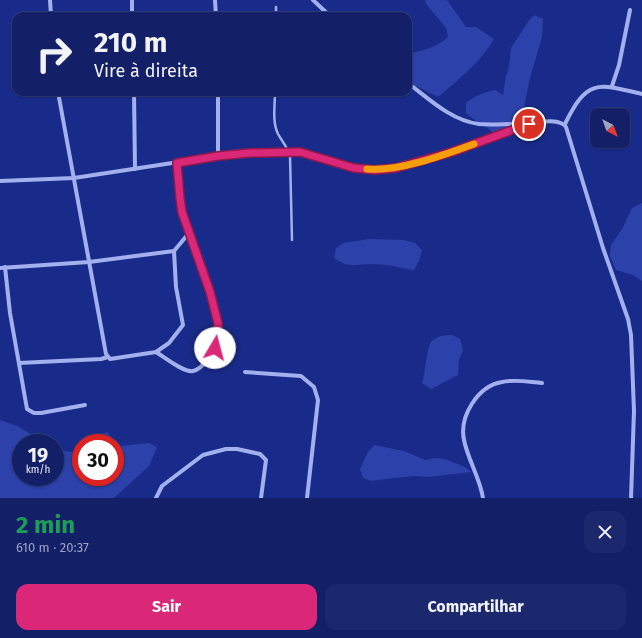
<!DOCTYPE html>
<html lang="pt">
<meta charset="utf-8">
<style>
:root{--surface:#132068;--page:#1c286e;--text:#f1f3f6;--muted:#9da3c0;--line:#323e7c;--accent:#db2777}
body{margin:0;font-family:"Fira Sans",sans-serif;background:var(--page);color:var(--text);height:100vh;display:flex;flex-direction:column;font-size:15px;white-space:nowrap}
*{box-sizing:border-box;margin:0}
p{font-size:13px;color:var(--muted)}
.icon{flex:none;width:22px;height:22px;fill:none;stroke:currentColor;stroke-width:2;stroke-linecap:round;stroke-linejoin:round}
.map{position:relative;height:498px;overflow:hidden}
.panel{display:flex;flex-direction:column;background:var(--surface);flex:1}
.panel>*{flex:none}
.banner{position:absolute;left:12px;top:12px;width:400px;height:84px;border-radius:12px;box-shadow:0 1px 3px #0004,0 0 0 1px var(--line);background:#132068;color:var(--text);overflow:hidden}
.needle{width:26px;rotate:139deg}
.buttons{position:absolute;left:590px;top:108px;display:grid;gap:8px}
.buttons a{display:grid;place-items:center;width:40px;height:40px;border-radius:8px;background:var(--surface);box-shadow:0 1px 3px #0004,0 0 0 1px var(--line);font-size:20px}
.speed{position:absolute;left:12px;top:434px;display:flex;gap:8px;font-size:20px;font-weight:700;text-align:center}
.speed>*{display:grid;place-content:center;width:52px;height:52px;border-radius:50%;background:var(--surface);box-shadow:0 1px 3px #0004,0 0 0 1px var(--line);line-height:1}
.speed small{font-size:10px;font-weight:400}
.speed .limit{border:6px solid #d22;background:#fff;color:#111}
.pin{position:absolute;display:grid;place-items:center;width:34px;height:34px;color:#fff;margin:-17px;border:2px solid #fff;border-radius:50%;box-shadow:0 1px 4px #0007}
.me{position:absolute;width:44px;margin:-22px;rotate:8deg;stroke-linejoin:round;filter:drop-shadow(0 0 3px #0008)}
.turn{display:flex;align-items:center;gap:14px;height:84px;padding:0 16px;font-size:18px}
.turn .icon{width:52px;height:52px;stroke-width:2.5}
.turn b{display:block;font-size:28px;line-height:34px}
.round{display:grid;place-items:center;flex:none;width:42px;height:42px;border-radius:12px;background:var(--page)}
.headline{display:flex;align-items:center;justify-content:space-between;height:68px;padding:0 16px}
h1{font-size:24px;font-weight:700;line-height:30px;color:#1e9e55}
.action{display:flex;gap:8px;margin-top:auto;padding:8px 16px}
.action a{flex:1;height:46px;border-radius:12px;background:var(--accent);color:#fff;font-size:16px;font-weight:700;line-height:46px;text-align:center}
.action a+a{background:var(--page);color:var(--text)}
.map>svg:first-child{display:block}
.green{fill:#2c41a9}
.lines{fill:none;stroke-linecap:round;stroke-linejoin:round}
.lane{stroke:#a3b0ee;stroke-width:2.5}
.street{stroke:#a3b0ee;stroke-width:4}
.route-casing{stroke:#8e194d;stroke-width:10}
.route{stroke:#db2777;stroke-width:7}
.slow{stroke:#f59e0b;stroke-width:7}
</style>
<div class="map">
<svg width="642" height="498" viewBox="0 0 642 498">
<rect width="100%" height="100%" fill="#192b8a"/>
<g class="green">
<path d="M425,0H447L466,27H476L494,39C480,63 459,79 438,97L408,82V54C423,50 436,48 448,37L446,28L427,5Z"/>
<path d="M534,15L543,19L542,37L530,78L524,107L517,125L499,140C490,126 478,124 466,113V103C475,96 484,92 495,90L503,95L506,76L509,67L511,48L528,22Z"/>
<polygon points="642,203 642,281 633,275 616,270 610,256 611,245 622,229 632,208"/>
<path d="M369,239L404,240L415,243L422,250L419,261L414,270C401,268 386,264 373,264C356,264 349,269 334,258L336,248L344,243Z"/>
<path d="M452,335L460,339L463,350L459,360L458,375L431,389L422,383C425,374 427,348 431,342C436,336 444,335 452,335Z"/>
<path d="M0,420L17,426L46,443H21V477H55V447C64,452 71,453 81,450V477H115V443H87L97,436L107,432L120,446L149,443L157,447L149,466L114,498H0Z"/>
<polygon points="374,445 404,451 425,460 435,458 445,459 465,467 471,472 428,477 414,476 393,478 372,481 363,478 360,469 368,452"/>
</g>
<g class="lines">
<g class="lane">
<polyline points="276,16 276,7"/>
<path d="M275,92C275,105 272,122 278,134C282,141 288,148 290,156L292,240"/>
</g>
<g class="street">
<polyline points="50,0 51,16"/>
<polyline points="132,0 132,16"/>
<polyline points="215,0 216,16"/>
<polyline points="313,0 330,16"/>
<path d="M408,83C429,99 452,121 479,124C491,125 504,124 516,124C529,124 559,116 566,127L603,248L628,319L631,335L634,411L631,498"/>
<polyline points="612,86 619,65 630,10"/>
<polyline points="58,92 106,354 110,359 156,352 169,343 183,325 176,287 174,251"/>
<polyline points="134,92 135,169"/>
<path d="M565,124C587,79 597,83 642,94"/>
<polyline points="218,156 218,92"/>
<polyline points="0,181 74,178 218,156 249,153 300,152 353,168 375,170 396,168 452,152 525,125"/>
<polyline points="5,267 10,313 27,409 34,413 41,413 85,405"/>
<polyline points="0,268 89,262 174,251 189,233 180,198 177,163"/>
<path d="M156,352C164,357 184,373 193,371C198,370 204,364 207,360C213,353 218,344 218,335C219,325 216,315 213,305C206,281 197,257 189,233"/>
<polyline points="19,363 101,359 108,357"/>
<polyline points="245,372 301,376 314,387 318,400 307,498"/>
<polyline points="156,498 162,486 203,455 226,449 237,449 260,454 266,460 261,498"/>
<path d="M483,498C480,478 468,460 464,440C459,416 478,386 502,382C515,379 529,382 542,383"/>
</g>
</g>
<g class="lines">
<defs>
<polyline id="route" points="215,348 218,336 218,323 210,292 182,212 180,198 177,163 218,156 249,153 300,152 354,168 375,170 396,168 452,152 529,124"/>
</defs>
<use href="#route" class="route-casing"/>
<use href="#route" class="route"/>
<path class="slow" d="M367,169C399,172 444,155 474,144"/>
</g>
</svg>
<div class="buttons">
<a><svg class="needle" viewBox="-14 -14 28 28"><path d="M0-13l5 13h-10z" fill="#e53935"/><path d="M0 13l5-13h-10z" fill="#9da3c0"/></svg></a>
</div>
<div class="speed"><div>19<small>km/h</small></div><div class="limit">30</div></div>
<div class="pin" style="left:529px;top:124px;background:#d93025"><svg class="icon" aria-label="arrive" viewBox="0 0 24 24"><path d="M6 21V4h12l-3 4 3 4H6"/></svg></div>
<svg class="me" style="left:215px;top:348px" viewBox="-20 -20 40 40"><circle r="19" fill="#fff"/><path d="M0-13L10 11 0 6-10 11z" fill="#db2777"/></svg>
<div class="banner">
<div class="turn"><svg class="icon" aria-label="right" viewBox="0 0 24 24"><path d="M7 20v-9h11M14 6l5 5-5 5"/></svg><div><b>210 m</b>Vire à direita</div></div>
</div>
</div>
<section class="panel">
<div class="headline"><div><h1>2 min</h1><p>610 m · 20:37</p></div><a class="round"><svg class="icon" aria-label="close" viewBox="0 0 24 24"><path d="M6 6l12 12M18 6L6 18"/></svg></a></div>
<div class="action"><a>Sair</a><a>Compartilhar</a></div>
</section>
